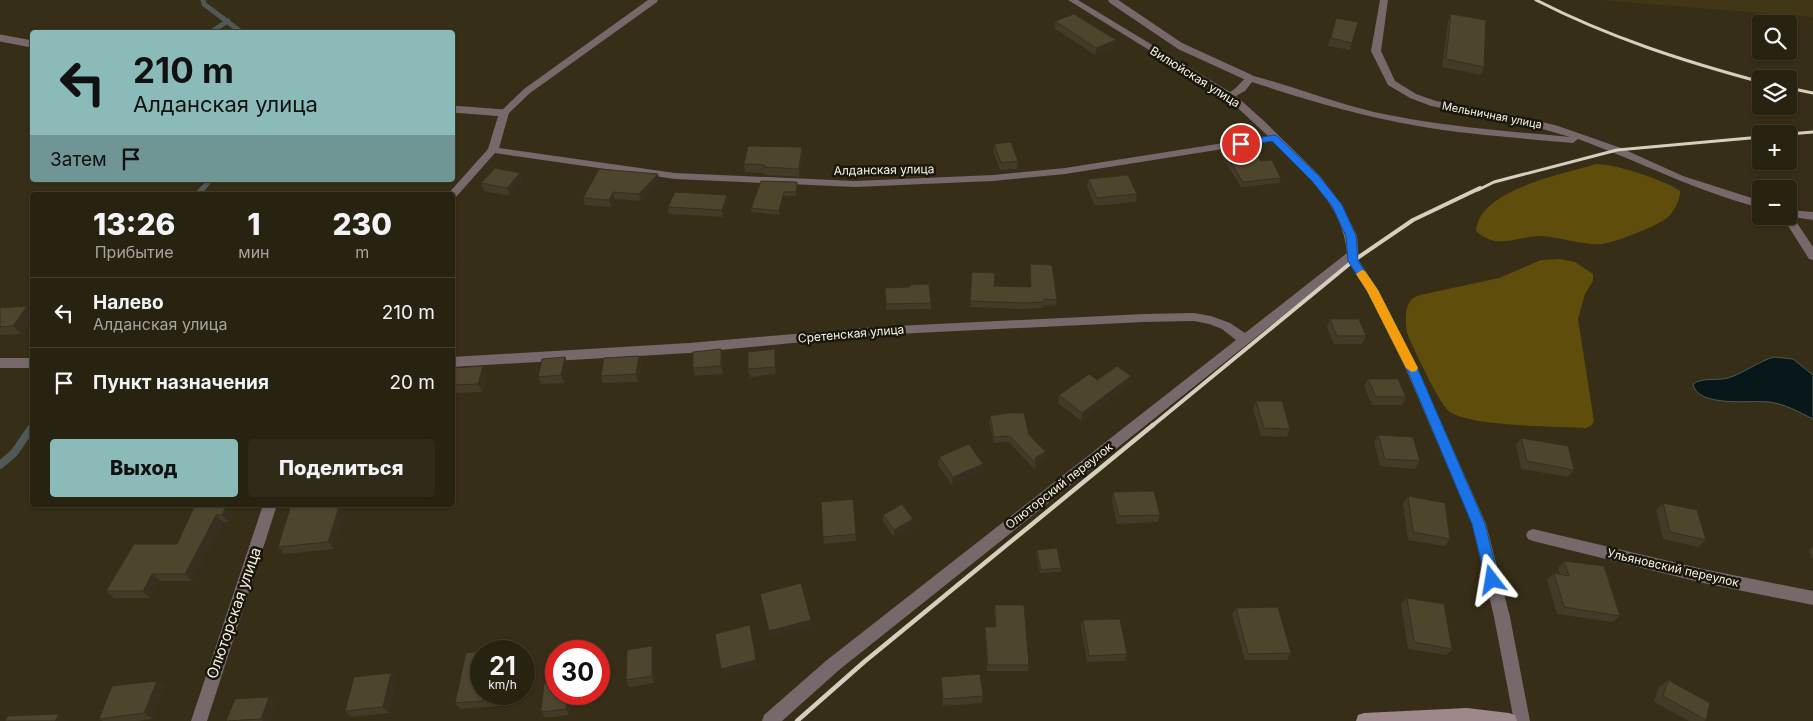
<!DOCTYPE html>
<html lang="ru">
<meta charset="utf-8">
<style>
:root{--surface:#282210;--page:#302a19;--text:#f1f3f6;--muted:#a5a49f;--line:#443f30;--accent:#8bbbb9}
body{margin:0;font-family:Inter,sans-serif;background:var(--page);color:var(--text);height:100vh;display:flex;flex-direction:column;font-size:19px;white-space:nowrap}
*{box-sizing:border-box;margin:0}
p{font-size:16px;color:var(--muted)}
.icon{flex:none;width:28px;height:28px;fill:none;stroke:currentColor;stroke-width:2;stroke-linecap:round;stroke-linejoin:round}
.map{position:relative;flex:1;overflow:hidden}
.panel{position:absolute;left:30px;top:192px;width:425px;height:315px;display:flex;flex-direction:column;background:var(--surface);border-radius:5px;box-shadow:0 1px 4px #0004,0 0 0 1px var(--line)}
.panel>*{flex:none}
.hud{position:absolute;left:30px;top:30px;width:425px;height:152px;border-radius:5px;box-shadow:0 1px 4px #0004,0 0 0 1px var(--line);background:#8bbbb9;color:#111;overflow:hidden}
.tools{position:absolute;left:1752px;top:15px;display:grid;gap:10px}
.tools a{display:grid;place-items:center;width:45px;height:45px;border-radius:5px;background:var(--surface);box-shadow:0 1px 4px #0004,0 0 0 1px var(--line);font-size:25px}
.speed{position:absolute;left:470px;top:640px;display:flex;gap:10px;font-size:25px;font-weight:700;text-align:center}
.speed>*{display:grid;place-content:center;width:65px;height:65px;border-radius:50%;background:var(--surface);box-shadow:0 1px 4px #0004,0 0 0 1px var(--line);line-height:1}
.speed small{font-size:12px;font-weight:400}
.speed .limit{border:8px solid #d22;background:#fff;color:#111}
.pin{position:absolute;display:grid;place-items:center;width:42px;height:42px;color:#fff;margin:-21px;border:2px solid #fff;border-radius:50%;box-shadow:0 1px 5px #0007}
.me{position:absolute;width:55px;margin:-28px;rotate:346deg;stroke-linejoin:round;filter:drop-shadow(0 0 4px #0008)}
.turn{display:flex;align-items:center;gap:18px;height:105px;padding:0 20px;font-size:22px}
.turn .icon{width:65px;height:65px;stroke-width:2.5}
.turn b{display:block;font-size:35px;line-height:42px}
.then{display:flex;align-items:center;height:48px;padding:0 20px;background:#0003;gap:10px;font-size:19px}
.eta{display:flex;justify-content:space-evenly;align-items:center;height:85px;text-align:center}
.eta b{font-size:30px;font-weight:800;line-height:35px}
.button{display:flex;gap:10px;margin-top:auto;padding:10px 20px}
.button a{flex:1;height:58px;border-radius:5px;background:var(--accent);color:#111;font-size:20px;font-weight:800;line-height:58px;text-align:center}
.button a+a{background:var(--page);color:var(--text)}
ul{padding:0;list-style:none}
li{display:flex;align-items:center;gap:15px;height:70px;padding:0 20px;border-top:1px solid var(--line)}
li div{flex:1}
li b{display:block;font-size:19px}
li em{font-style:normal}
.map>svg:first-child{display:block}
.built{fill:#413616}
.green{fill:#5f4d0b}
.water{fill:#08181a;stroke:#505956}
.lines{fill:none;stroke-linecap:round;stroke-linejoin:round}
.stream-far2{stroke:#505956;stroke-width:5}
.stream-far1{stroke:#505956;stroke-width:5.5}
.stream{stroke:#505956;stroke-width:8}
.lane{stroke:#76686b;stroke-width:7}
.street{fill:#76686b;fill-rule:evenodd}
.secondary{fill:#9e888c;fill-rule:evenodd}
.rail-far2{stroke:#d4cfbe;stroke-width:3}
.rail-far1{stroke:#d4cfbe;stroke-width:4}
.rail{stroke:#d4cfbe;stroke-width:4.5}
.wall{fill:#433b27}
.shaded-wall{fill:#373020}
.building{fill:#4e452d;stroke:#373020}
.route{fill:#1a73e8;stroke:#114b97}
.slow{fill:#f59e0b}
.labels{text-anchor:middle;stroke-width:5;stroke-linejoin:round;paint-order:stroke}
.far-street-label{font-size:11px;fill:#f7f2e3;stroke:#1a170c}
.street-label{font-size:12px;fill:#f7f2e3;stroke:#1a170c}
.near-street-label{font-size:15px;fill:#f7f2e3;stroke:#1a170c}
</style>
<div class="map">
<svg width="1813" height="721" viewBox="0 0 1813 721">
<rect width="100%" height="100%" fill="#362e16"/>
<polygon class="built" points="1599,0 1813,0 1813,17"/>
<g class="green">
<path d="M1596,164C1612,163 1668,181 1680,191C1681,199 1673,213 1667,218C1655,227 1618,241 1603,244C1585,246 1560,237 1541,236C1517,236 1498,251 1476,231C1479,189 1564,174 1596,164Z"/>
<path d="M1560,259L1575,262L1593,274V281L1585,294L1578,319L1594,421L1592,425L1586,428C1556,426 1473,427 1450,412C1439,404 1416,353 1409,338C1405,329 1404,310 1410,301C1412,298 1417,296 1420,295L1499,278L1541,260Z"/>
</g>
<path class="water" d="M1774,357L1793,359L1813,375V419C1799,412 1785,404 1769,402C1751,400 1697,408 1693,384C1703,377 1716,381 1728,378C1744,373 1759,361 1774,357Z"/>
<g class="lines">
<g class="stream-far2">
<polyline points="203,0 204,4 241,32"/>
<polyline points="211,32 228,21"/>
<polyline points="202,190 210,180"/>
</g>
<polyline class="stream-far1" points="197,195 203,188"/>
<polyline class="stream" points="0,465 14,453 32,427"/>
<g class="lane">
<polyline points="1112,0 1180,46 1250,78"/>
<polyline points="0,38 32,44"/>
<polyline points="452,109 504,113 527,91 654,0"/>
</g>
<g class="street">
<path d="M1068,0H1078L1230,92C1238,88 1244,77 1250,75C1292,86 1332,102 1374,112C1438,126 1504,131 1570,137L1515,121L1431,106L1410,98L1388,85L1371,51L1380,0H1388L1381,51L1395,81L1416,94L1436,101L1515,115L1558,126L1621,148L1683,176L1761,201V208C1697,192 1639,161 1578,139L1573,143C1521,138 1469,135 1418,126C1361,116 1306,100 1252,82L1245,91L1236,96L1263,120L1320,176L1342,205L1357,236L1359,261L1378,290L1417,367L1486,524L1510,617L1530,721H1514L1494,617L1472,524L1405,367L1367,291L1349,263L839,670L782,721H762L764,715L827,660L1236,340L1222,329L1209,324L1194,321L1144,322L876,335L689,353L452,367V357L689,343L876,327L1144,314L1194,313L1211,316L1230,323L1245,333L1347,253C1343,205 1305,173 1273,141L1065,174L993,181L855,187L675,179L495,153L456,197L452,198V195H447L488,149L499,113L504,110L509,113L499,148L675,173L855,181L993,175L1065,168L1268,136L1227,98Z"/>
<polygon points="1789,210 1813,212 1813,220 1793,217 1813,247 1813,260 1809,259 1782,216 1789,216"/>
<rect x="0" y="358" width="32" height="10"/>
<polygon points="263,505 277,505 207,721 191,721"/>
<polygon points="1533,529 1703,569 1813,591 1813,605 1703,583 1533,541 1528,539 1526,535 1528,531"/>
</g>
<polygon class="secondary" points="1467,708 1509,713 1515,715 1517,721 1356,721 1358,715 1364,713"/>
<g class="rail-far2">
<path d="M1536,0C1608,37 1683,61 1761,82"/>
<polyline points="1789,88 1813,93"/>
<polyline points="1789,134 1813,132"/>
<polyline points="1478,190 1494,182 1617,150 1761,137"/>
</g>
<polyline class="rail-far1" points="1152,426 1353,261 1413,220 1480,188"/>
<polyline class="rail" points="797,721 864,662 1153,425"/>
</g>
<g class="wall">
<polygon points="1451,14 1484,67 1481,75 1442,67 1448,22"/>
<polygon points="1336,18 1352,43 1350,50 1328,46"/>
<polygon points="1055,21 1115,47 1095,55 1054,28"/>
<polygon points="994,144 1018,161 1017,169 1000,170 993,151"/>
<polygon points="802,147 803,155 799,177 765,175 764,173 745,172 744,164"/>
<polygon points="1221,147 1261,161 1281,178 1279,183 1241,187 1219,152"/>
<polygon points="520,173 523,181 510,196 484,191 481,183"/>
<polygon points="1088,179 1137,194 1136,202 1095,206 1087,187"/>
<polygon points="660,181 641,201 615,199 611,207 585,205 583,198"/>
<polygon points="797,182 798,186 796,196 785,196 779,215 751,212 751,208"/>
<polygon points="727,195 728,202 723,217 669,214 668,207"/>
<polygon points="1030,264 1057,300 1056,306 1044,305 1043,308 1024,309 970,307 972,272 994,286 1030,287"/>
<polygon points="885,288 931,303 931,309 886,310"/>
<polygon points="0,308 32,312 32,316 21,334 0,335"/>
<polygon points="1330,319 1366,336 1362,344 1334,344 1327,327"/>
<polygon points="639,356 641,364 638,382 603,383 601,376"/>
<polygon points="565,357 568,365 564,383 541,384 538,377"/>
<polygon points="723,357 723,374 695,376 693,368"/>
<polygon points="776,357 776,374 750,377 748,369"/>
<polygon points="483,366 487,374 482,392 452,393 452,368"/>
<polygon points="1131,376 1129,384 1081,421 1058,403 1059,395 1097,380"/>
<polygon points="1368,379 1406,397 1402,405 1372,405 1364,386"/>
<polygon points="1256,401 1290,429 1287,437 1261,436 1253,409"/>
<polygon points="990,416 1029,435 1045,458 1036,463 1035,470 1009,442 994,443 989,422"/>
<polygon points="1378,435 1420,461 1415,469 1380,466 1374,442"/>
<polygon points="1521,438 1574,470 1568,477 1521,469 1516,445"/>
<polygon points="939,457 983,471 952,485 938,465"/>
<polygon points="1113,492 1160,515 1158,522 1117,524 1112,500"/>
<polygon points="1408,496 1450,539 1445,546 1408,540 1403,504"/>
<polygon points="853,499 856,541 824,544 823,537"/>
<polygon points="1663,503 1706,540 1698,547 1663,539 1656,510"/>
<polygon points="195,505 236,505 229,522 223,522 192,581 160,581 150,598 114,598 106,591 177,544"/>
<polygon points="341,510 345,515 334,549 284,554 278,547"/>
<polygon points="883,515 913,519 913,526 894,537 883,522"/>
<polygon points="1813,547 1813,560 1809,550"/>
<polygon points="1037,550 1061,568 1061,572 1040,573 1036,553"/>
<polygon points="1564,561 1620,616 1612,622 1557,614 1547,580 1554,573 1560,574 1558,568"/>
<polygon points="1407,598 1452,649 1446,655 1408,649 1401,604"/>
<polygon points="995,605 1029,665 1028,671 987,671 985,633 985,627 995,627 994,612"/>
<polygon points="1236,608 1291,653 1287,660 1245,660 1232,614"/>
<polygon points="1083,620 1127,654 1125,661 1087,662 1081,627"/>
<polygon points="655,653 655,683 629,687 626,680"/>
<polygon points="391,673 397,680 389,713 351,717 345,711"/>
<polygon points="941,677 983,696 982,703 943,706 941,683"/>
<polygon points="1668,680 1706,720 1704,721 1689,721 1654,702 1659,687"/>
<polygon points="157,681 165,687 153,719 138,721 103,721 99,719"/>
<polygon points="512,694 510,705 460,709 455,703"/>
<polygon points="572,694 569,715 545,718 541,712"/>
<polygon points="276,704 270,721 226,721"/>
</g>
<g class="shaded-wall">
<polygon points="1116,40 1115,47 1095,55 1096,48"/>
<polygon points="802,147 803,155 799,177 799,169"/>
<polygon points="520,173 523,181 510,196 507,188"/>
<polygon points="658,174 660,181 641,201 639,194"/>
<polygon points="613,192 615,199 611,207 609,200"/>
<polygon points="784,192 785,196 779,215 779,211"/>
<polygon points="727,195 728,202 723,217 722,210"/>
<polygon points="456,253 459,260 452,269 452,258"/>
<polygon points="27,306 32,312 32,316 21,334 13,326"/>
<polygon points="721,349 723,357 723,374 721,366"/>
<polygon points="775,349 776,357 776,374 775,367"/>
<polygon points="639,356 641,364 638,382 636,374"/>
<polygon points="565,357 568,365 564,383 561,375"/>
<polygon points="483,366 487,374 482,392 478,384"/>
<polygon points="1131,376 1129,384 1081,421 1082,413"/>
<polygon points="1046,452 1045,458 1036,463 1035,458"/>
<polygon points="983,464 983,471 952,485 953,477"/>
<polygon points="227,505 236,505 229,522 222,515"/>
<polygon points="335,505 343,505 341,510 345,515 334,549 328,542"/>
<polygon points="216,515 223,522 192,581 185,574"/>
<polygon points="913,519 913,526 894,537 894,530"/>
<polygon points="152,574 160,581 150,598 143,591"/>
<polygon points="811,620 812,626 770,638 769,631"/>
<polygon points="751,632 758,667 723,675 721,669"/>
<polygon points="652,646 655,653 655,683 652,676"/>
<polygon points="391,673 397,680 389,713 383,707"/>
<polygon points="157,681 165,687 153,719 144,713"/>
<polygon points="506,694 512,694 510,705 505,699"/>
<polygon points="567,694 572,694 569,715 566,709"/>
<polygon points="269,697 276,704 270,721 263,721 261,719"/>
<polygon points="59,714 69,720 68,721 55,721"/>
</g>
<g class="building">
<polygon points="1074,14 1116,40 1096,48 1055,21"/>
<polygon points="1451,14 1486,20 1484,67 1446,59"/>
<polygon points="1336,18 1358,22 1352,43 1331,38"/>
<polygon points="1011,142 1018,161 1001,163 994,144"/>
<polygon points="1246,143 1261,161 1272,160 1281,178 1243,182 1221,147"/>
<polygon points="748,146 802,147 799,169 764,167 765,165 744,164"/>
<polygon points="495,168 520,173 507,188 481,183"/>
<polygon points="599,169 658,174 639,194 613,192 609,200 583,198"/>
<polygon points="1128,175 1137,194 1097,198 1088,179"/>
<polygon points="761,181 797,182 796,192 784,192 779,211 751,208"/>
<polygon points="675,192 727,195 722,210 668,207"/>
<polygon points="452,253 456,253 452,258"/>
<polygon points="1030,264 1052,265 1057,300 1044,299 1044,302 1025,303 970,301 972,272 995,273 994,286 1031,287"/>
<polygon points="929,284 931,303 886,304 885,288 910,287 909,285"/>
<polygon points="27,306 13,326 0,327 0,308"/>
<polygon points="1330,319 1359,319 1366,336 1337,336"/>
<polygon points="721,349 721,366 693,368 693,352"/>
<polygon points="775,349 775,367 748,369 748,352"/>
<polygon points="639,356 636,374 601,376 604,358"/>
<polygon points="565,357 561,375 538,377 542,359"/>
<polygon points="483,366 478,384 452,385 452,368"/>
<polygon points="1117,366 1131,376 1082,413 1059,395 1089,374 1097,380"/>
<polygon points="1368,379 1398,379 1406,397 1376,397"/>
<polygon points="1256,401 1282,401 1290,429 1264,428"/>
<polygon points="1008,413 1024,413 1029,435 1046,452 1035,458 1036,464 1010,436 994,437 990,416"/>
<polygon points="1378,435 1413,437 1420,461 1385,459"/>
<polygon points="1521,438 1568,446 1574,470 1527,461"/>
<polygon points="969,444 983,464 953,477 939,457"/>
<polygon points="1154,491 1160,515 1119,516 1113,492"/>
<polygon points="1408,496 1445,503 1450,539 1413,532"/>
<polygon points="853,499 856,534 823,537 821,502"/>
<polygon points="1663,503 1697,510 1706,540 1670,532"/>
<polygon points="902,504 913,519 894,530 883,515"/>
<polygon points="195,505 227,505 222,515 216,515 185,574 152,574 143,591 106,591 134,544 177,544"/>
<polygon points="291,505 335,505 335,508 339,507 328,542 278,547"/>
<polygon points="1057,548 1061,568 1041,570 1037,550"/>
<polygon points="1564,561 1604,566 1620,616 1564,607 1554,573 1569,576"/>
<polygon points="801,583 811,620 769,631 760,594"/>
<polygon points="1407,598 1444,604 1452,649 1414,642"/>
<polygon points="995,605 1024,605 1029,665 988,665 985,627 996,627"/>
<polygon points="1278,607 1291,653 1248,654 1236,608"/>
<polygon points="1120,619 1127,654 1089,656 1083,620"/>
<polygon points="750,625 756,660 721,669 715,634"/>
<polygon points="652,646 652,676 626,680 627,650"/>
<polygon points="514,648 514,651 483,651"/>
<polygon points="481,651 481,694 506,694 505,699 455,703 466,653"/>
<polygon points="391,673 383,707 345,711 354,677"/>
<polygon points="980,674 983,696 943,699 941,677"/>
<polygon points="1668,680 1710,703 1706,720 1663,696"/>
<polygon points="157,681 144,713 99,719 112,686"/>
<polygon points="556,682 556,694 567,694 566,709 541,712 544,683"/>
<polygon points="269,697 261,719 226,721 235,699"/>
<polygon points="59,714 55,721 5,721 8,716"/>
</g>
<polygon class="route" points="1274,135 1277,136 1319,176 1342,205 1356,236 1358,261 1378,290 1417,367 1485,524 1499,580 1497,584 1492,586 1488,584 1486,580 1472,524 1406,367 1367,291 1348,261 1346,236 1332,206 1312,181 1272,141 1241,146 1236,144 1241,141"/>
<polygon class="slow" points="1362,270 1365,271 1378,290 1418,368 1416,371 1412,372 1406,368 1367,291 1356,274"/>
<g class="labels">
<g class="far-street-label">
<text transform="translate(1492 115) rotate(11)" y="4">Мельничная улица</text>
</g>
<g class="street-label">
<text transform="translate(1195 77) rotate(32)" y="4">Вилюйская улица</text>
<text transform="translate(884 170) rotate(-1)" y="4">Алданская улица</text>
<text transform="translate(851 334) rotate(-5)" y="4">Сретенская улица</text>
<text transform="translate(1059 486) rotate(-38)" y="4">Олюторский переулок</text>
<text transform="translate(1673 568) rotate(13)" y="4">Ульяновский переулок</text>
</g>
<g class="near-street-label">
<text transform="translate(234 613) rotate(-71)" y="5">Олюторская улица</text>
</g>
</g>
</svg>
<div class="tools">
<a><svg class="icon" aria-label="search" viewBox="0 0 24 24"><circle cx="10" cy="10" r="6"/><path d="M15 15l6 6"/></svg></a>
<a><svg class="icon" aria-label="layers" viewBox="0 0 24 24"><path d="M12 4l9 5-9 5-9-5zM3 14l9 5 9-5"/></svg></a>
<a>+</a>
<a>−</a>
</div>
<div class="speed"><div>21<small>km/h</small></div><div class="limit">30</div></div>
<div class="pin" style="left:1241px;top:144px;background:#d93025"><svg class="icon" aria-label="arrive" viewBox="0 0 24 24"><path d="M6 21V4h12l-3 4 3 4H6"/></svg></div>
<svg class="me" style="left:1492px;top:580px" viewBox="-20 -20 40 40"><path d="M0-17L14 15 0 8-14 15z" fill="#1a73e8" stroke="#fff" stroke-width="4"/></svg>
<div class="hud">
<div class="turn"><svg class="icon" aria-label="left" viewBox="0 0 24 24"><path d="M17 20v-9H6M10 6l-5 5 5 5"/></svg><div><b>210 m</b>Алданская улица</div></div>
<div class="then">Затем<svg class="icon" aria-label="arrive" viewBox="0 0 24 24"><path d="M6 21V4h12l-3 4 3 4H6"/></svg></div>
</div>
<section class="panel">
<div class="eta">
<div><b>13:26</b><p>Прибытие</p></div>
<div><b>1</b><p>мин</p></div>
<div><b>230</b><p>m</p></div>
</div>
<ul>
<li><svg class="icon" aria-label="left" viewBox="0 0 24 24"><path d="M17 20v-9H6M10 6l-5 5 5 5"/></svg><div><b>Налево</b><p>Алданская улица</p></div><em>210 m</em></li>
<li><svg class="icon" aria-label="arrive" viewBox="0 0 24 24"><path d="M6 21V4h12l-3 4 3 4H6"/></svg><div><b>Пункт назначения</b></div><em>20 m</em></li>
</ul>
<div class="button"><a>Выход</a><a>Поделиться</a></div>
</section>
</div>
